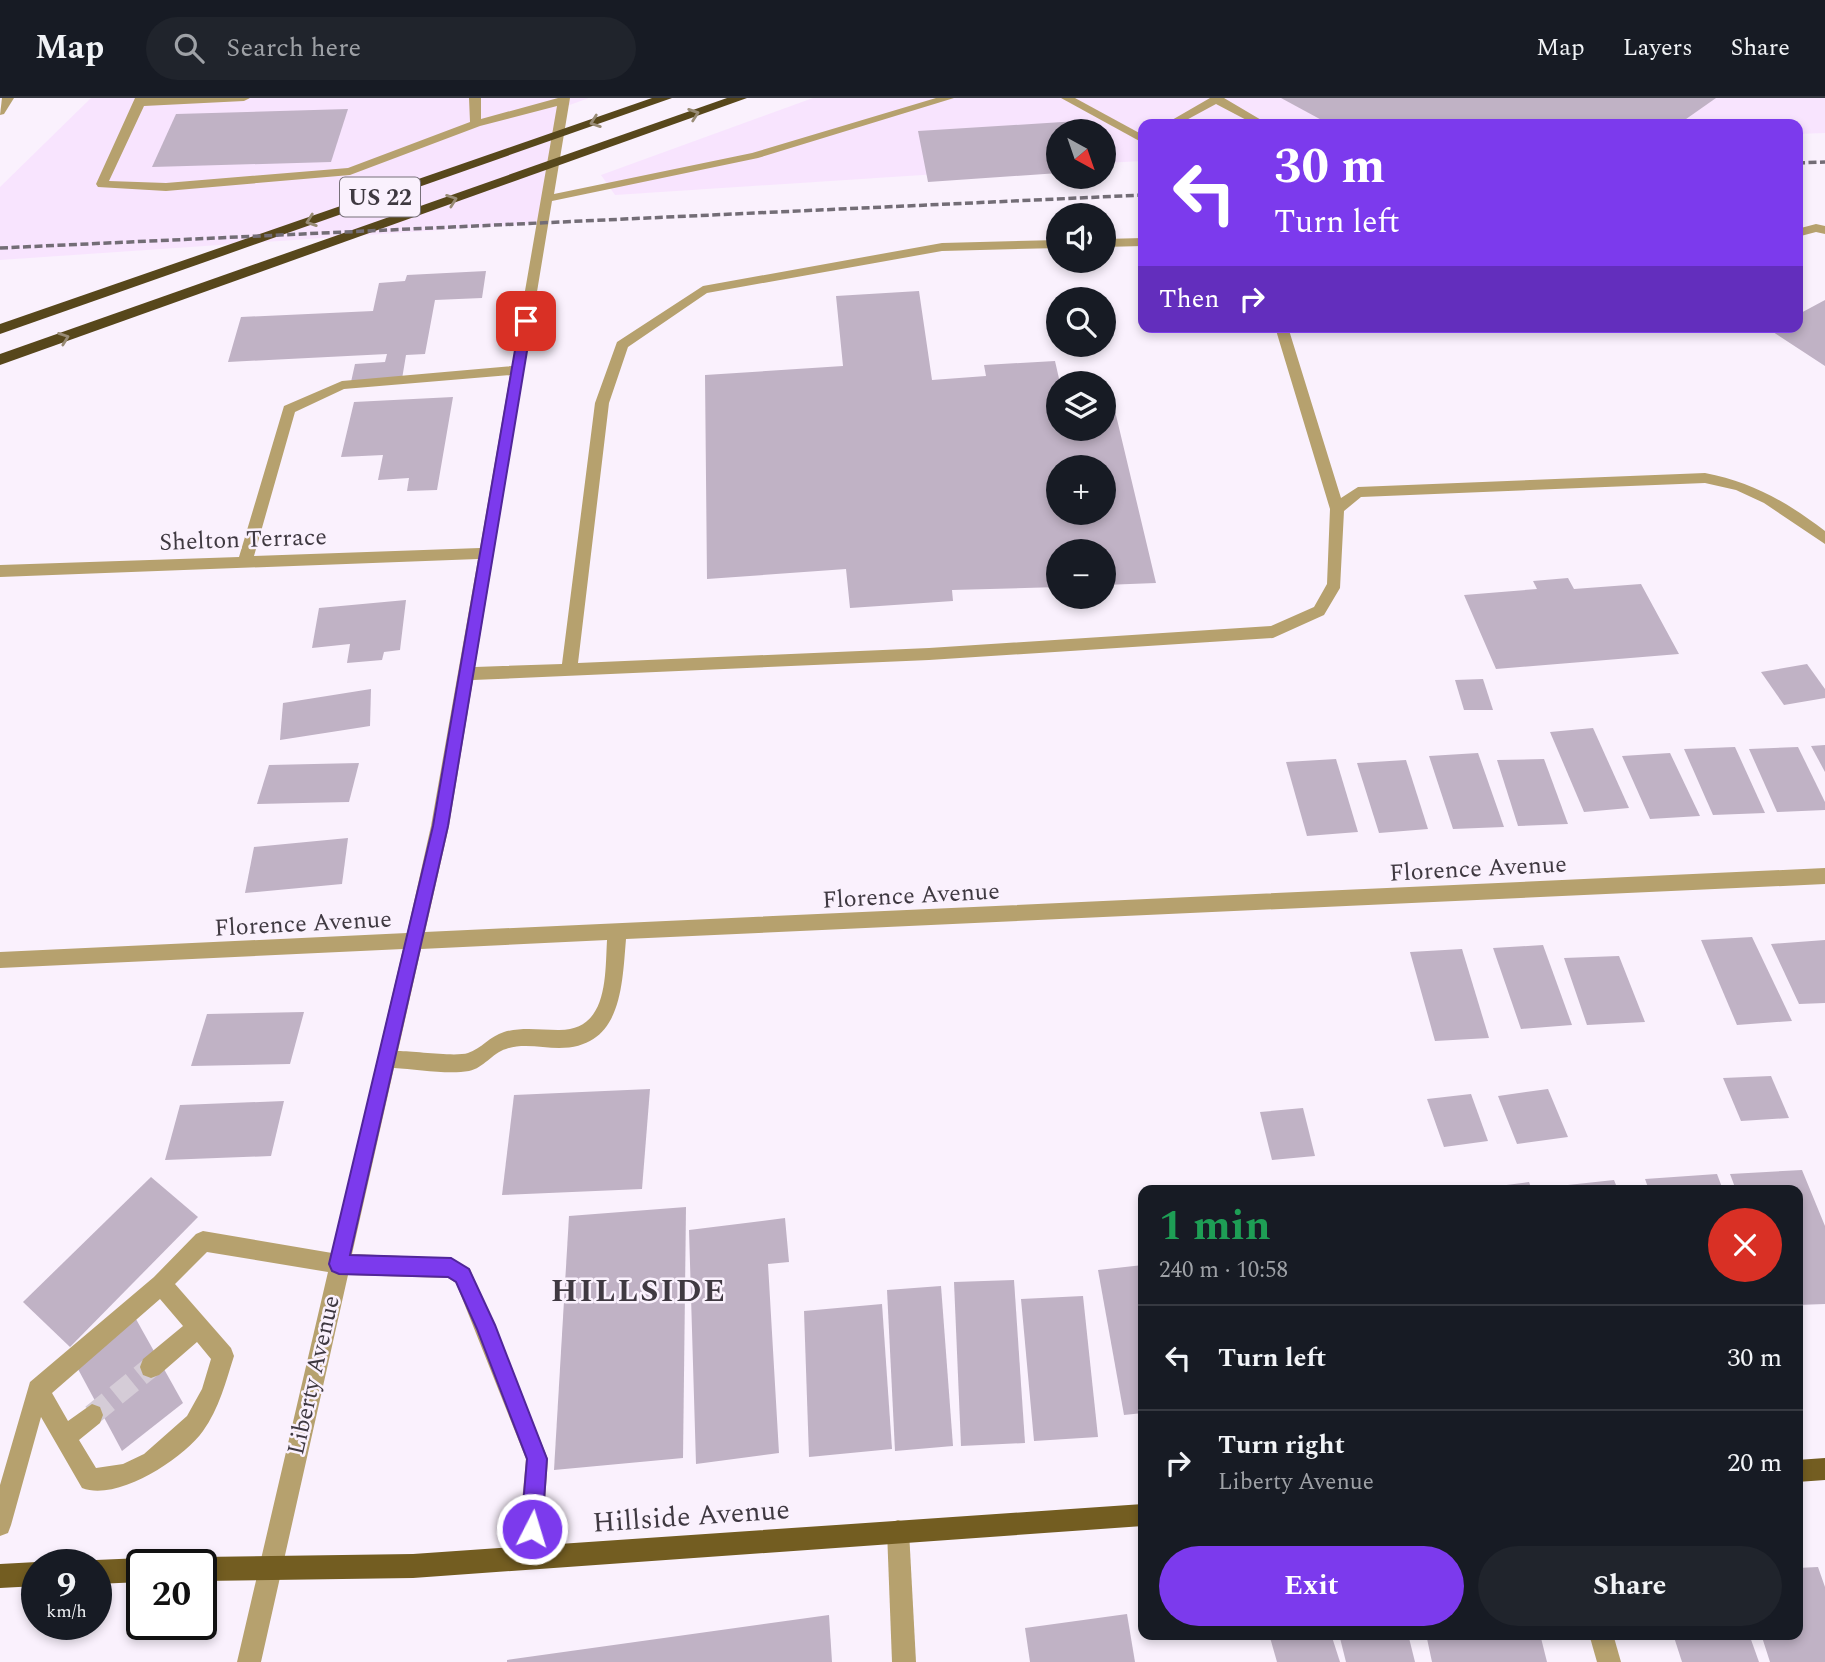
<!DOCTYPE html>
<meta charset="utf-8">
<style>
:root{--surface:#171b24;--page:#20242c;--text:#f1f3f6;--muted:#9ea1a6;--line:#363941;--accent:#7c3aed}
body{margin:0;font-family:Spectral,serif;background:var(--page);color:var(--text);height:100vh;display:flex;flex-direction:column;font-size:26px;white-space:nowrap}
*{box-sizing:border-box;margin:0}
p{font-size:23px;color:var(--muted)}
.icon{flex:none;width:38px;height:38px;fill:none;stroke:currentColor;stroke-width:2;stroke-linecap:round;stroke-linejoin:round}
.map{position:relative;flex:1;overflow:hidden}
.drawer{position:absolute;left:1138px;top:1087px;width:665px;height:455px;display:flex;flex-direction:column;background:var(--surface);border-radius:14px;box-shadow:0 4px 10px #0003}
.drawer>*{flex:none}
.guide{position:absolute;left:1138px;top:21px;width:665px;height:214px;border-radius:14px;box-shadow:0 4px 10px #0003;background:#7c3aed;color:#fff;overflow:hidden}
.needle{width:46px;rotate:140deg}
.fabs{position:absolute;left:1046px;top:21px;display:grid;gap:14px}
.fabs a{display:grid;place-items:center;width:70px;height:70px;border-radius:50%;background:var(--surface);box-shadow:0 4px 10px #0003;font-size:35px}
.speed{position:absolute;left:21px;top:1451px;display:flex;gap:14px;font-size:35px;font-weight:700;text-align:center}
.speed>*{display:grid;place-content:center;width:91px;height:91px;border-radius:50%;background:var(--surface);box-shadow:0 4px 10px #0003;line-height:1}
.speed small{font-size:18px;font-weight:400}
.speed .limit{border:4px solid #111;border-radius:10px;background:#fff;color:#111}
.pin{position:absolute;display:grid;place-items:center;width:60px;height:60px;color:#fff;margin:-30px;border-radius:14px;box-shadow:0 4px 10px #0006}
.me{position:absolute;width:77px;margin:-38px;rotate:5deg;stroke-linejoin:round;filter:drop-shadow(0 0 5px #0008)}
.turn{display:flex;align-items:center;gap:24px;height:147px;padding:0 21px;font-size:32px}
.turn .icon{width:91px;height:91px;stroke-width:2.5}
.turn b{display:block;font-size:49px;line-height:60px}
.then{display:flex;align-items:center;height:66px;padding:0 21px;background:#0003;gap:14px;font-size:26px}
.round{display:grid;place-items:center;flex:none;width:74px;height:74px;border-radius:37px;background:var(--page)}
.head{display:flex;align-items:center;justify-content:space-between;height:119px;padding:0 21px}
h1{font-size:42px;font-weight:700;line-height:52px;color:#1e9e55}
.button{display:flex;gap:14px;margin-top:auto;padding:14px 21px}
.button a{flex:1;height:80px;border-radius:42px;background:var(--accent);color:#fff;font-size:28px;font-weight:700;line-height:80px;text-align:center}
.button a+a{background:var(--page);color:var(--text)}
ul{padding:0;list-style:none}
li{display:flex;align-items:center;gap:21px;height:105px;padding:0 21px;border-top:2px solid var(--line)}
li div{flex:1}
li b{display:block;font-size:26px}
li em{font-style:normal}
header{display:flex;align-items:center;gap:42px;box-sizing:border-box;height:98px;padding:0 35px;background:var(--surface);border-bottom:2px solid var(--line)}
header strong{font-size:33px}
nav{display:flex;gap:38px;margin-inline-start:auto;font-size:24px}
.search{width:490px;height:63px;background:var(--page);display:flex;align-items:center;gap:18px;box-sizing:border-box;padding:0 24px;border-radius:38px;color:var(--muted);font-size:26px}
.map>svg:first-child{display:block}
.built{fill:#f8e4fe}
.building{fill:#c0b2c5;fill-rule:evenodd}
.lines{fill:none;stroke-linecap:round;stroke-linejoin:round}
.minor-tunnel{stroke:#d5ccd7;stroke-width:21;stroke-dasharray:21 10;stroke-linecap:butt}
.minor{fill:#b6a16e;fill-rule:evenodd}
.major{fill:#735d21;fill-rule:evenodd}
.highway{fill:#57471b;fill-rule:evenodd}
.rail{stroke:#736d76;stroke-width:3.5;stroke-dasharray:8 3.5;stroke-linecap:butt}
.oneway{stroke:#988b75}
.route{fill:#7c3aed;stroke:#51269a;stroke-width:2}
.labels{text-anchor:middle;stroke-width:5;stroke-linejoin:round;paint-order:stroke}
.shield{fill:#faf1fd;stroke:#777079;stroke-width:2}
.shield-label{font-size:23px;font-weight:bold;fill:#3f3941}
.street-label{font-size:24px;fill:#3f3941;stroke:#faf1fd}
.near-street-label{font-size:28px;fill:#3f3941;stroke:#faf1fd}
.district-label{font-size:32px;font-weight:bold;letter-spacing:2px;fill:#3f3941;stroke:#faf1fd}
</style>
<header>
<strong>Map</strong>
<div class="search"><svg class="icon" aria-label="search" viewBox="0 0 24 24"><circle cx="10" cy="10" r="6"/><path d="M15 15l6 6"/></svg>Search here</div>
<nav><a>Map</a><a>Layers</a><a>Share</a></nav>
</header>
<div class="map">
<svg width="1825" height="1564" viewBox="0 0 1825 1564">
<rect width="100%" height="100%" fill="#faf1fd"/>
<g class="built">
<polygon points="91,0 589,0 564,9 542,125 0,162 0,89"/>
<polygon points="813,0 1825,0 1825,35 1797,36 1797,26 1143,26 1143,63 1104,65 1104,33 1059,33 1059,68 615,97 601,77"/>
</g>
<g class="building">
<polygon points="1281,0 1716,0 1679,26 1329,26"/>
<polygon points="348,11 331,64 152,69 176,16"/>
<polygon points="1078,23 1081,33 1059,33 1059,75 928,84 918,33"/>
<polygon points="486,173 482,200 435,202 425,256 406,257 402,281 351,284 355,266 385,264 387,256 228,264 241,219 373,213 379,185 405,183 407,177"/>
<path d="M919,193L932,282L986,278L984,267L1055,263L1060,285L1059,331H1104V293L1110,292L1156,485L1104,487V453H1059V489L952,492L953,503L850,510L846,471L707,481L705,277L843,268L836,198ZM1059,369H1104V415H1059Z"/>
<polygon points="1825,202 1825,268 1770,232 1775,229 1797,229 1797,217"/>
<polygon points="453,299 437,392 407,393 409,380 378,382 383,357 341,359 354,304"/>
<polygon points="1568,480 1574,491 1641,486 1679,556 1496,571 1464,497 1537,491 1533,483"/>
<polygon points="406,502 400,552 384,554 382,562 347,565 350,546 312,550 319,510"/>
<polygon points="1807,566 1825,591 1825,600 1784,607 1761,574"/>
<polygon points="1483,581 1493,612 1464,612 1455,582"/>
<polygon points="371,591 370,628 280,642 283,605"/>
<polygon points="1593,630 1629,710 1584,714 1550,634"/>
<polygon points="1825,647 1825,674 1811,648"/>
<polygon points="1735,649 1765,715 1713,717 1684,651"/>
<polygon points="1798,649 1825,704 1825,712 1777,714 1749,651"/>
<polygon points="1478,655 1504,729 1453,731 1429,658"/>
<polygon points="1670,655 1700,718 1650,721 1622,658"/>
<polygon points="1336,661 1358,734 1307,738 1286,664"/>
<polygon points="1544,661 1568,726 1518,728 1497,662"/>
<polygon points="1406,662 1428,731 1379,735 1357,665"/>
<polygon points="359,665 349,704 257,706 269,667"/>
<polygon points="348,740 342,786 245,795 254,749"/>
<polygon points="1752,839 1792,923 1737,927 1701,842"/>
<polygon points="1825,842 1825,905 1799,906 1771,846"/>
<polygon points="1543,847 1572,927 1521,931 1493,850"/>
<polygon points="1462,851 1489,940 1435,943 1410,854"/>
<polygon points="1619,858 1645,924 1587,927 1564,860"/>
<polygon points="304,914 290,966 191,968 207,916"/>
<polygon points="1771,978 1789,1020 1741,1023 1723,980"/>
<polygon points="650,991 642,1091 502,1097 514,997"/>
<polygon points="1548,991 1568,1039 1517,1046 1498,998"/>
<polygon points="1471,996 1488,1043 1444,1049 1427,1001"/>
<polygon points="284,1003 271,1058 165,1062 180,1007"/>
<polygon points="1303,1010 1315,1058 1272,1062 1260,1014"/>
<polygon points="1802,1072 1825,1128 1825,1206 1797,1207 1797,1092 1736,1092 1730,1076"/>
<polygon points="1717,1076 1723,1092 1649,1092 1645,1081"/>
<polygon points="151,1079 198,1119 70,1249 23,1204"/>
<polygon points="1614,1082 1618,1092 1540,1092 1540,1090"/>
<polygon points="1529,1084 1532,1092 1483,1092 1483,1090"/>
<polygon points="686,1109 683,1360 554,1372 569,1118"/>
<polygon points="785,1120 789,1164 768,1166 779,1355 696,1366 689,1132"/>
<polygon points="1143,1167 1143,1315 1124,1317 1098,1172"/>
<polygon points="1014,1182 1025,1345 961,1348 954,1184"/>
<polygon points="941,1188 953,1348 895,1353 887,1192"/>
<polygon points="1083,1198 1098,1339 1034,1343 1021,1201"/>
<polygon points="882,1206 892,1351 809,1359 804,1213"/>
<polygon points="132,1214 183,1305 122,1353 71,1258"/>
<polygon points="1818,1469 1825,1489 1825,1564 1770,1564 1761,1536 1797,1536 1797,1470"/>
<polygon points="1127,1516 1135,1564 1030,1564 1025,1530"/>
<polygon points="829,1517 832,1564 507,1564 507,1562"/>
<polygon points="1269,1536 1331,1536 1340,1564 1277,1564"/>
<polygon points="1339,1536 1408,1536 1415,1564 1346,1564"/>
<polygon points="1426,1536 1540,1536 1547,1564 1432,1564"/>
<polygon points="1673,1536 1749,1536 1759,1564 1682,1564"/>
</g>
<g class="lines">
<polyline class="minor-tunnel" points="92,1317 151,1269"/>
<g class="minor">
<polygon points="2,0 14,0 4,16 0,17"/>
<path d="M135,0H250L244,3L144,8L109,83L166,85L348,70L470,24L469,0H481V21L558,0H570L554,96L752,55L936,0H954L758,60L552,103L475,569L562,566L595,305L617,244L703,188L942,145L1059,142V150L942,153L707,195L628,249L609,305L578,565L929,550L1271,528L1314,509L1327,486L1330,411L1275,229H1288L1341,400L1358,389L1705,375C1752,384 1787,404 1825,433V446L1764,405L1736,392L1705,385L1361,399L1344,413L1340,490L1324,517L1273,540L929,562L473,582L449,728L425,834L1825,770V786L626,841C622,888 622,950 559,950C543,950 522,945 506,951C492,955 484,970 469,973C448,977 416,971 394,970L352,1156L451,1160L470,1171L548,1361L541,1458L537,1466L529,1470L521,1466L517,1458L526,1361L456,1185L448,1180L348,1177L261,1564H237L328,1174L207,1154L175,1186L231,1250L234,1258C226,1283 219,1311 203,1333C183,1361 117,1404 82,1390L41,1319L11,1427L8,1435L0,1438V1387L30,1284L154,1179L196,1136L203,1133L332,1155L403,851L0,870V854L407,835L431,728L478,461L0,479V467L239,459L284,308L342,283L512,268L557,8L480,28L350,77L166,93L98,89L96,86ZM510,277L480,450L254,458L295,314L344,291ZM607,842C605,879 608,933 558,932C540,932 522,929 504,934C490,938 481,951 468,955C455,959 414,953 398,953L421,851ZM160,1201L183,1228L143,1261L140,1269L143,1277L151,1280L159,1277L197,1244L211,1261L202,1291L187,1318L144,1356L123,1366L96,1370L79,1342L100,1325L103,1317L100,1309L92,1306L68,1323L52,1295Z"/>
<polygon points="1061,0 1075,0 1143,37 1143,45"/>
<polygon points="1210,0 1224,0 1268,26 1254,26 1216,6 1179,26 1165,26"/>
<polygon points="1816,126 1825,128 1825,136 1816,134 1797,139 1797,131"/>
<polygon points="1143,140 1143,148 1104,149 1104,141"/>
<polygon points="898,1422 906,1425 909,1433 916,1564 892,1564 887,1433 890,1425"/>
<polygon points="1589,1536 1613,1536 1621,1564 1597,1564"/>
</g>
<g class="major">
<polygon points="1825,1360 1825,1382 1797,1384 1797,1362"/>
<polygon points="1143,1406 1143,1428 413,1480 201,1483 201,1466 191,1466 201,1459 413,1456"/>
<polygon points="142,1460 151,1466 142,1466 142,1484 96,1486 96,1466 88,1466 96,1462"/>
<polygon points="37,1464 42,1466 37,1466 37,1488 0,1490 0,1466"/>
</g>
<g class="highway">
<polygon points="652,0 672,0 0,236 0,226"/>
<polygon points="727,0 747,0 0,267 0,256"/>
</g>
<g class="rail">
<polyline points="1797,65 1825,64"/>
<polyline points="0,150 1143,97"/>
</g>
</g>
<defs><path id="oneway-chevron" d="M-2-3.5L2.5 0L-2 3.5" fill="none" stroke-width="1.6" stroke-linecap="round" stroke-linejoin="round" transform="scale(1.75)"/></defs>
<g class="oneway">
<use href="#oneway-chevron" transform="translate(694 16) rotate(-19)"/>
<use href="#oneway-chevron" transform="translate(595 24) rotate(161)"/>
<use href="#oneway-chevron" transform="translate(452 102) rotate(-20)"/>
<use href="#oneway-chevron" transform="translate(311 123) rotate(161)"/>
<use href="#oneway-chevron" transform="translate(64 240) rotate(-20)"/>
</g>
<polygon class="route" points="526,219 532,223 448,728 350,1157 451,1160 469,1171 495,1227 547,1361 542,1431 539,1438 532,1441 524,1438 521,1431 527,1361 477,1231 456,1184 448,1179 339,1176 332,1173 329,1166 433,728 520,223"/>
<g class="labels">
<rect class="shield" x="340" y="79.5" width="80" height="39" rx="5"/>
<g class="shield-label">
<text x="380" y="107">US 22</text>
</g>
<g class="street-label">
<text transform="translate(243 441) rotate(-2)" y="8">Shelton Terrace</text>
<text transform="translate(1478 770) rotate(-3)" y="8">Florence Avenue</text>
<text transform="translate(911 797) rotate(-3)" y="8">Florence Avenue</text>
<text transform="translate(303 825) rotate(-3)" y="8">Florence Avenue</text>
<text transform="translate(313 1277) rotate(-77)" y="8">Liberty Avenue</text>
</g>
<g class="near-street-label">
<text transform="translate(691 1417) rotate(-4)" y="10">Hillside Avenue</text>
</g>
<g class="district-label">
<text x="639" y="1203">HILLSIDE</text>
</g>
</g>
</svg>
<div class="fabs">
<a><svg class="needle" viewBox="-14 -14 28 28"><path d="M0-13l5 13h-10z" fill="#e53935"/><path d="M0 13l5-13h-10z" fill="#9ea1a6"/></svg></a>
<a><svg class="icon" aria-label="sound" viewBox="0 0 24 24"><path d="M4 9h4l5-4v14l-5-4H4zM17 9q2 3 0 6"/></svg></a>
<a><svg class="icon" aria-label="search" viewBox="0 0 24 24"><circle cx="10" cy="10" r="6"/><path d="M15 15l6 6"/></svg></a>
<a><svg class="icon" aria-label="layers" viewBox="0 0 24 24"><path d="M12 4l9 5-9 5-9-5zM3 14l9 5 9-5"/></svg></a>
<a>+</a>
<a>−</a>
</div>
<div class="speed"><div>9<small>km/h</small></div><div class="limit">20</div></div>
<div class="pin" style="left:526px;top:223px;background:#d93025"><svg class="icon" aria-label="arrive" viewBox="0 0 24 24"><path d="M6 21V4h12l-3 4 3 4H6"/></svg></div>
<svg class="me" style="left:532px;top:1431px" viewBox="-20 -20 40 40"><circle r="17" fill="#7c3aed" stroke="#fff" stroke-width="3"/><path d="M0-11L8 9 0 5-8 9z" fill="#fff"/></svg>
<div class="guide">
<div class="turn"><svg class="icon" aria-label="left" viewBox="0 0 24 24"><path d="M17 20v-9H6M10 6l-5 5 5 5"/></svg><div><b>30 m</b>Turn left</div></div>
<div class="then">Then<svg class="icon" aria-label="right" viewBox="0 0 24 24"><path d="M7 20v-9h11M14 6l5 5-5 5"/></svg></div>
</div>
<section class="drawer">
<div class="head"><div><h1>1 min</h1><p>240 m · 10:58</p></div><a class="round" style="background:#d93025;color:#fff"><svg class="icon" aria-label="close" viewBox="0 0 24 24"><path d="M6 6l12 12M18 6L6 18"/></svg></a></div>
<ul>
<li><svg class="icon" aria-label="left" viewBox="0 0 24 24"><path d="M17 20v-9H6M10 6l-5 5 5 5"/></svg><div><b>Turn left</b></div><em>30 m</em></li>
<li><svg class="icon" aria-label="right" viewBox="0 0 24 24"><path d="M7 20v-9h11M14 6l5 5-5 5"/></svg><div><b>Turn right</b><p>Liberty Avenue</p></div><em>20 m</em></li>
</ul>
<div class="button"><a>Exit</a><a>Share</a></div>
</section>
</div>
